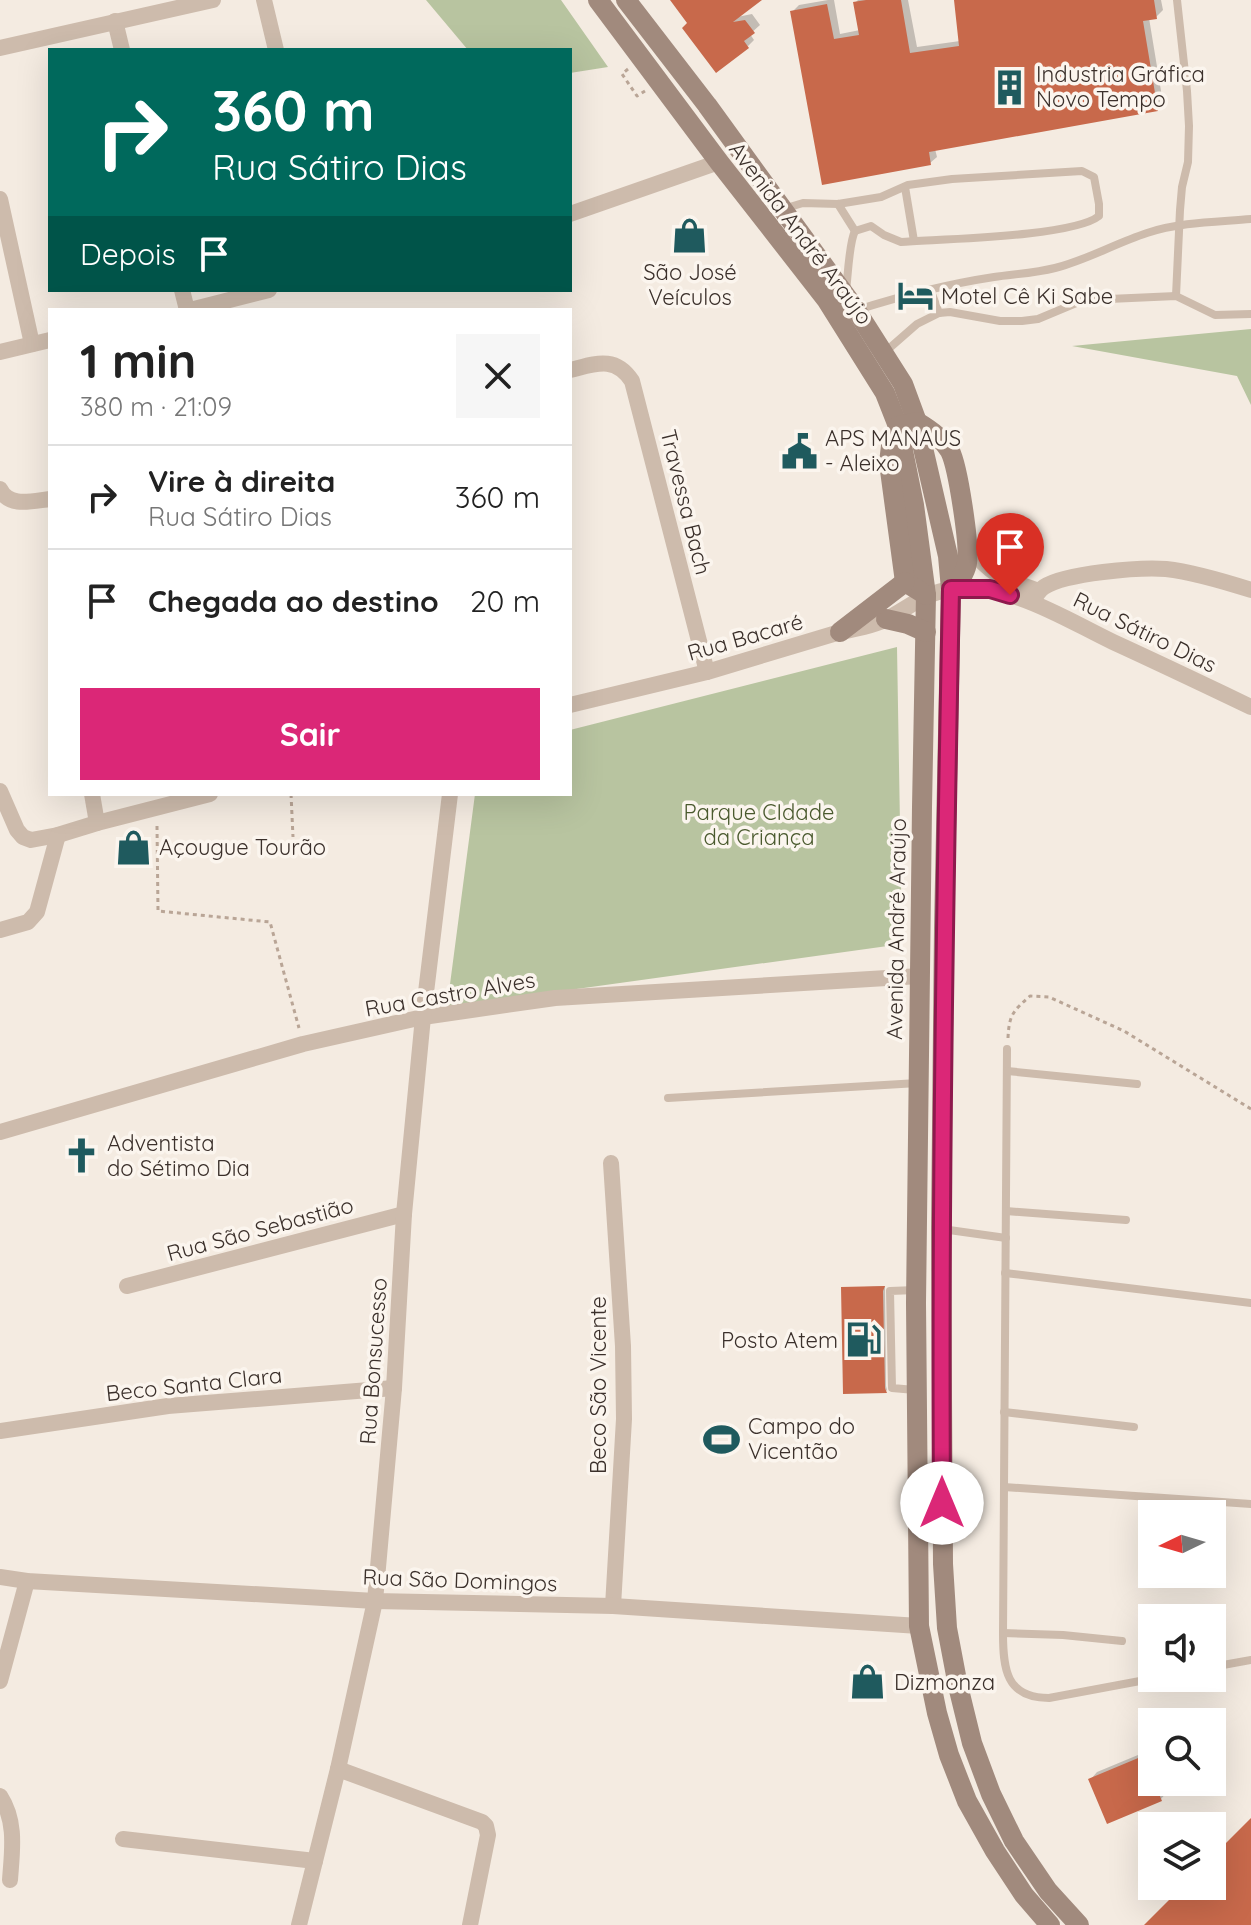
<!DOCTYPE html>
<html lang="pt">
<meta charset="utf-8">
<style>
:root{--surface:#fff;--page:#f6f6f6;--text:#222;--muted:#767676;--line:#e0e0e0;--accent:#db2777}
body{margin:0;font-family:Quicksand,sans-serif;background:var(--page);color:var(--text);height:100vh;display:flex;flex-direction:column;font-size:30px;white-space:nowrap}
*{box-sizing:border-box;margin:0}
p{font-size:26px;color:var(--muted)}
.icon{flex:none;width:44px;height:44px;fill:none;stroke:currentColor;stroke-width:2;stroke-linecap:round;stroke-linejoin:round}
.map{position:relative;flex:1;overflow:hidden}
.sheet{position:absolute;left:48px;top:308px;width:524px;height:488px;display:flex;flex-direction:column;background:var(--surface);border-radius:0px;box-shadow:0 8px 32px #0002}
.sheet>*{flex:none}
.top-card{position:absolute;left:48px;top:48px;width:524px;height:244px;border-radius:0px;box-shadow:0 8px 32px #0002;background:#00695c;color:#fff;overflow:hidden}
.needle{width:52px;rotate:265deg}
.buttons{position:absolute;left:1138px;top:1500px;display:grid;gap:16px}
.buttons a{display:grid;place-items:center;width:88px;height:88px;border-radius:0px;background:var(--surface);box-shadow:0 8px 32px #0002;font-size:40px}
.pin{position:absolute;display:grid;place-items:center;width:68px;height:68px;color:#fff;margin:-82px -34px;border-radius:50% 50% 50% 0;rotate:-45deg;box-shadow:0 0 8px #0007}
.pin .icon{rotate:45deg}
.me{position:absolute;width:88px;margin:-44px;rotate:0deg;stroke-linejoin:round;filter:drop-shadow(0 0 6px #0008)}
.turn{display:flex;align-items:center;gap:28px;height:168px;padding:0 32px;font-size:36px}
.turn .icon{width:104px;height:104px;stroke-width:2.5}
.turn b{display:block;font-size:56px;line-height:68px}
.then{display:flex;align-items:center;height:76px;padding:0 32px;background:#0003;gap:16px;font-size:30px}
.round{display:grid;place-items:center;flex:none;width:84px;height:84px;border-radius:0px;background:var(--page)}
.headline{display:flex;align-items:center;justify-content:space-between;height:136px;padding:0 32px}
h1{font-size:48px;font-weight:700;line-height:60px}
.action{display:flex;gap:16px;margin-top:auto;padding:16px 32px}
.action a{flex:1;height:92px;border-radius:0px;background:var(--accent);color:#fff;font-size:32px;font-weight:700;line-height:92px;text-align:center}
ul{padding:0;list-style:none}
li{display:flex;align-items:center;gap:24px;height:104px;padding:0 32px;border-top:2px solid var(--line)}
li div{flex:1}
li b{display:block;font-size:30px}
li em{font-style:normal}
.map>svg:first-child{display:block}
.green{fill:#b8c4a0}
.shadow{fill:#0003}
.building{fill:#c8694b}
.lines{fill:none;stroke-linecap:round;stroke-linejoin:round}
.path{stroke:#b9a596;stroke-width:3;stroke-dasharray:4 4;stroke-linecap:butt}
.service{stroke:#cdbbac;stroke-width:8}
.minor{stroke:#cdbbac;stroke-width:16}
.secondary{stroke:#a18a7d;stroke-width:20}
.route-casing{stroke:#8e194d;stroke-width:20}
.route{stroke:#db2777;stroke-width:14}
.labels{text-anchor:middle;stroke-width:7;stroke-linejoin:round;paint-order:stroke}
.poi-label{font-size:22px;fill:#3b302b;stroke:#fbf5ee;text-anchor:start}
.street-label{font-size:22px;fill:#3b302b;stroke:#fbf5ee}
.park-label{font-size:22px;fill:#4a5a2e;stroke:#fbf5ee}
</style>
<div class="map">
<svg width="1251" height="1925" viewBox="0 0 1251 1925">
<rect width="100%" height="100%" fill="#f4ebe1"/>
<g class="green">
<polygon points="426,0 561,0 608,67 570,73 570,50 468,50"/>
<polygon points="1251,329 1251,405 1237,376 1072,346"/>
<polygon points="897,647 902,944 447,1007 475,794 570,794 570,730"/>
</g>
<g class="shadow">
<polygon points="672,0 759,0 737,17 752,14 760,25 750,34 754,40 748,46 689,23"/>
<polygon points="828,0 834,0 840,34 860,30 855,3 858,0 908,0 917,47 960,41 956,0 1161,0 1163,10 1156,17 1149,18 1163,103 1157,109 935,149 937,157 930,163 792,12 799,5"/>
<polygon points="885,1286 886,1386 887,1390 886,1391 843,1288"/>
<polygon points="1150,1750 1152,1756 1152,1782 1163,1782 1167,1792 1161,1799 1091,1779 1097,1772"/>
</g>
<g class="building">
<polygon points="670,0 762,0 733,22 745,20 755,33 744,41 749,48 716,73 682,28 687,23"/>
<polygon points="866,0 901,0 910,53 959,46 954,0 1154,0 1157,19 1143,21 1158,111 929,152 931,165 822,185 790,11 827,4 834,39 859,35 853,2"/>
<polygon points="885,1286 883,1291 885,1388 887,1393 843,1394 841,1287"/>
<polygon points="1143,1756 1152,1777 1152,1782 1154,1782 1162,1801 1107,1824 1088,1779"/>
<polygon points="1251,1818 1251,1925 1144,1925 1183,1886 1212,1886 1212,1857"/>
</g>
<g class="lines">
<g class="path">
<polyline points="628,69 622,74 637,96 645,91"/>
<polyline points="291,794 293,837"/>
<polyline points="157,826 158,911 270,922 299,1028"/>
<path d="M1008,1038C1009,1015 1013,1011 1030,996L1049,997L1124,1031L1251,1109"/>
</g>
<g class="service">
<polyline points="905,187 914,241"/>
<polyline points="838,204 855,231"/>
<path d="M783,209L803,203L838,204L881,197L908,185L952,179L1082,171L1094,177L1099,204V216C1073,237 939,239 901,242L884,235L871,226L855,231C849,242 848,276 846,291"/>
<polyline points="931,291 939,313"/>
<polyline points="1176,296 1180,210 1182,187 1188,162 1189,126 1187,91 1177,0"/>
<path d="M857,310C901,296 948,284 994,277C1015,274 1035,273 1055,268C1087,260 1116,243 1147,233C1180,222 1217,222 1251,219"/>
<polyline points="885,352 917,324 939,313 950,312 1000,321 1022,321 1038,319 1093,296 1109,299 1176,296 1215,315 1251,314"/>
<path d="M1007,1049L1003,1633C1003,1669 1006,1698 1049,1698L1156,1678"/>
<polyline points="1007,1071 1137,1084"/>
<polyline points="668,1098 918,1083"/>
<polyline points="1006,1211 1126,1220"/>
<polyline points="942,1229 1006,1238"/>
<polyline points="1005,1273 1251,1303"/>
<polyline points="915,1390 892,1388 890,1291 916,1290"/>
<polyline points="1004,1412 1134,1427"/>
<polyline points="1004,1487 1251,1504"/>
<polyline points="1003,1633 1063,1635 1122,1641"/>
<polyline points="1212,1667 1251,1660"/>
</g>
<g class="minor">
<polyline points="264,0 276,50"/>
<polyline points="115,21 122,50"/>
<polyline points="0,48 213,0"/>
<polyline points="0,199 32,344"/>
<polyline points="570,214 719,162"/>
<polyline points="182,290 187,310"/>
<polyline points="190,310 269,290"/>
<polyline points="0,352 50,340"/>
<path d="M570,370C595,364 615,355 632,381L707,672"/>
<path d="M0,489C9,508 32,501 50,499"/>
<path d="M969,547C992,577 1004,579 1039,591"/>
<path d="M1032,602C1036,596 1038,591 1044,587C1065,573 1140,567 1166,569C1192,572 1226,582 1251,590"/>
<path d="M570,705L707,672L840,632C856,629 872,626 887,619C910,607 925,592 953,589C1011,583 1063,618 1113,642C1159,663 1205,685 1251,707"/>
<polyline points="0,791 17,830 23,837 31,840 58,835 97,823 210,794"/>
<polyline points="92,794 97,823"/>
<polyline points="0,930 28,922 37,912 58,835"/>
<polyline points="0,1132 303,1044 423,1017 555,998 920,976"/>
<polyline points="611,1163 623,1346 624,1419 613,1606"/>
<polyline points="127,1286 404,1214"/>
<polyline points="0,1431 168,1406 394,1388"/>
<polyline points="0,1577 27,1581 375,1601 613,1606 919,1626"/>
<polyline points="0,1681 27,1581"/>
<polyline points="338,1769 482,1822 486,1826 488,1835 470,1925"/>
<path d="M0,1796C17,1822 12,1851 10,1880"/>
<polyline points="123,1839 315,1861"/>
<polyline points="299,1925 338,1769 375,1601 394,1388 404,1214 423,1017 450,794"/>
</g>
<g class="secondary">
<polyline points="598,0 719,162 826,299 885,393 898,426 914,505 926,595 922,807 916,1303 919,1626 937,1713 949,1755 967,1801 995,1851 1024,1895 1050,1925"/>
<polyline points="626,0 707,105 856,310 903,384 917,422 948,556 951,589 944,928 941,1228 943,1564 947,1628 958,1686 972,1743 991,1794 1014,1841 1048,1891 1079,1925"/>
<path d="M926,595L905,582L889,463L891,446L898,426L917,422C929,429 943,439 950,451C958,467 970,545 967,563C965,574 959,581 951,589"/>
<polyline points="886,619 908,624 926,632"/>
<polyline points="840,632 905,582"/>
</g>
</g>
<g class="lines">
<defs>
<path id="route" d="M942,1503C940,1198 945,894 951,589H990L1010,595"/>
</defs>
<use href="#route" class="route-casing"/>
<use href="#route" class="route"/>
</g>
<defs>
<symbol id="building-bare" viewBox="-9 -9 18 18"><path d="M-4-6H4V6H1V3H-1V6H-4ZM-2.5-4.3h1.7v1.8h-1.7ZM.8-4.3h1.7v1.8H.8ZM-2.5-1h1.7V.8h-1.7ZM.8-1h1.7V.8H.8Z" fill="#1f5a5e" stroke="#fbf5ee" stroke-width="2.5" paint-order="stroke"/></symbol>
<symbol id="shop-bare" viewBox="-9 -9 18 18"><path d="M-5-2.5h2.3a2.7 3.5 0 0 1 5.4 0H5L5.5 6h-11ZM-1.5-2.5h3a1.5 2.3 0 0 0-3 0Z" fill="#1f5a5e" stroke="#fbf5ee" stroke-width="2.5" paint-order="stroke"/></symbol>
<symbol id="hotel-bare" viewBox="-9 -9 18 18"><path d="M-6-4.5h1.5V1H6V5H4.5V3h-9V5H-6ZM-4 0a1.8 1.8 0 1 1 3.6 0ZM.5 0V-2.5h3Q6-2.5 6 0Z" fill="#1f5a5e" stroke="#fbf5ee" stroke-width="2.5" paint-order="stroke"/></symbol>
<symbol id="civic-bare" viewBox="-9 -9 18 18"><path d="M-.6-6.5H3V-4.5H.6V-3L4-1V1h2V6H-6V1h2V-1L-.6-3ZM-1.2 2.5V6h2.4V2.5Z" fill="#1f5a5e" stroke="#fbf5ee" stroke-width="2.5" paint-order="stroke"/></symbol>
<symbol id="church-bare" viewBox="-9 -9 18 18"><path d="M-1.2-6h2.4v3.5h3.3v2.4h-3.3V6h-2.4V-.1h-3.3v-2.4h3.3Z" fill="#1f5a5e" stroke="#fbf5ee" stroke-width="2.5" paint-order="stroke"/></symbol>
<symbol id="fuel-bare" viewBox="-9 -9 18 18"><path d="M-5.5-6h7V0h2V4h1.3V-2.5L3-4.5l.8-.8L6-3V5H2.5V1h-1V6h-7ZM-4.2-4.7v3.2H.2V-4.7Z" fill="#1f5a5e" stroke="#fbf5ee" stroke-width="2.5" paint-order="stroke"/></symbol>
<symbol id="stadium-bare" viewBox="-9 -9 18 18"><path d="M0-5a6.5 5 0 1 0 0 10a6.5 5 0 1 0 0-10ZM-3.5-1.8h7v3.6h-7Z" fill="#1f5a5e" stroke="#fbf5ee" stroke-width="2.5" paint-order="stroke"/></symbol>
</defs>
<g fill-rule="evenodd">
<use href="#building-bare" x="984" y="62" width="51" height="51"/>
<use href="#shop-bare" x="664" y="210" width="51" height="51"/>
<use href="#hotel-bare" x="890" y="270" width="51" height="51"/>
<use href="#civic-bare" x="774" y="426" width="51" height="51"/>
<use href="#shop-bare" x="108" y="822" width="51" height="51"/>
<use href="#church-bare" x="56" y="1130" width="51" height="51"/>
<use href="#fuel-bare" x="838" y="1314" width="51" height="51"/>
<use href="#stadium-bare" x="696" y="1414" width="51" height="51"/>
<use href="#shop-bare" x="842" y="1656" width="51" height="51"/>
</g>
<g class="labels">
<g class="poi-label">
<text x="1036" y="82">Industria Gráfica<tspan x="1036" dy="25">Novo Tempo</tspan></text>
<text x="690" y="280" text-anchor="middle">São José<tspan x="690" dy="25">Veículos</tspan></text>
<text x="941" y="304">Motel Cê Ki Sabe</text>
<text x="825" y="446">APS MANAUS<tspan x="825" dy="25">- Aleixo</tspan></text>
<text x="159" y="855">Açougue Tourão</text>
<text x="107" y="1151">Adventista<tspan x="107" dy="25">do Sétimo Dia</tspan></text>
<text x="838" y="1348" text-anchor="end">Posto Atem</text>
<text x="748" y="1434">Campo do<tspan x="748" dy="25">Vicentão</tspan></text>
<text x="894" y="1690">Dizmonza</text>
</g>
<g class="street-label">
<text transform="translate(801 233) rotate(53)" y="8">Avenida André Araújo</text>
<text transform="translate(686 502) rotate(76)" y="8">Travessa Bach</text>
<text transform="translate(1145 632) rotate(26)" y="8">Rua Sátiro Dias</text>
<text transform="translate(745 637) rotate(-16)" y="8">Rua Bacaré</text>
<text transform="translate(896 929) rotate(-89)" y="8">Avenida André Araújo</text>
<text transform="translate(450 994) rotate(-10)" y="8">Rua Castro Alves</text>
<text transform="translate(260 1229) rotate(-15)" y="8">Rua São Sebastião</text>
<text transform="translate(373 1361) rotate(-86)" y="8">Rua Bonsucesso</text>
<text transform="translate(194 1384) rotate(-6)" y="8">Beco Santa Clara</text>
<text transform="translate(598 1385) rotate(-90)" y="8">Beco São Vicente</text>
<text transform="translate(460 1580) rotate(2)" y="8">Rua São Domingos</text>
</g>
<g class="park-label">
<text x="759" y="820">Parque CIdade<tspan x="759" dy="25">da Criança</tspan></text>
</g>
</g>
</svg>
<div class="buttons">
<a><svg class="needle" viewBox="-14 -14 28 28"><path d="M0-13l5 13h-10z" fill="#e53935"/><path d="M0 13l5-13h-10z" fill="#767676"/></svg></a>
<a><svg class="icon" aria-label="sound" viewBox="0 0 24 24"><path d="M4 9h4l5-4v14l-5-4H4zM17 9q2 3 0 6"/></svg></a>
<a><svg class="icon" aria-label="search" viewBox="0 0 24 24"><circle cx="10" cy="10" r="6"/><path d="M15 15l6 6"/></svg></a>
<a><svg class="icon" aria-label="layers" viewBox="0 0 24 24"><path d="M12 4l9 5-9 5-9-5zM3 14l9 5 9-5"/></svg></a>
</div>
<div class="pin" style="left:1010px;top:595px;background:#d93025"><svg class="icon" aria-label="arrive" viewBox="0 0 24 24"><path d="M6 21V4h12l-3 4 3 4H6"/></svg></div>
<svg class="me" style="left:942px;top:1503px" viewBox="-20 -20 40 40"><circle r="19" fill="#fff"/><path d="M0-13L10 11 0 6-10 11z" fill="#db2777"/></svg>
<div class="top-card">
<div class="turn"><svg class="icon" aria-label="right" viewBox="0 0 24 24"><path d="M7 20v-9h11M14 6l5 5-5 5"/></svg><div><b>360 m</b>Rua Sátiro Dias</div></div>
<div class="then">Depois<svg class="icon" aria-label="arrive" viewBox="0 0 24 24"><path d="M6 21V4h12l-3 4 3 4H6"/></svg></div>
</div>
<section class="sheet">
<div class="headline"><div><h1>1 min</h1><p>380 m · 21:09</p></div><a class="round"><svg class="icon" aria-label="close" viewBox="0 0 24 24"><path d="M6 6l12 12M18 6L6 18"/></svg></a></div>
<ul>
<li><svg class="icon" aria-label="right" viewBox="0 0 24 24"><path d="M7 20v-9h11M14 6l5 5-5 5"/></svg><div><b>Vire à direita</b><p>Rua Sátiro Dias</p></div><em>360 m</em></li>
<li><svg class="icon" aria-label="arrive" viewBox="0 0 24 24"><path d="M6 21V4h12l-3 4 3 4H6"/></svg><div><b>Chegada ao destino</b></div><em>20 m</em></li>
</ul>
<div class="action"><a>Sair</a></div>
</section>
</div>
